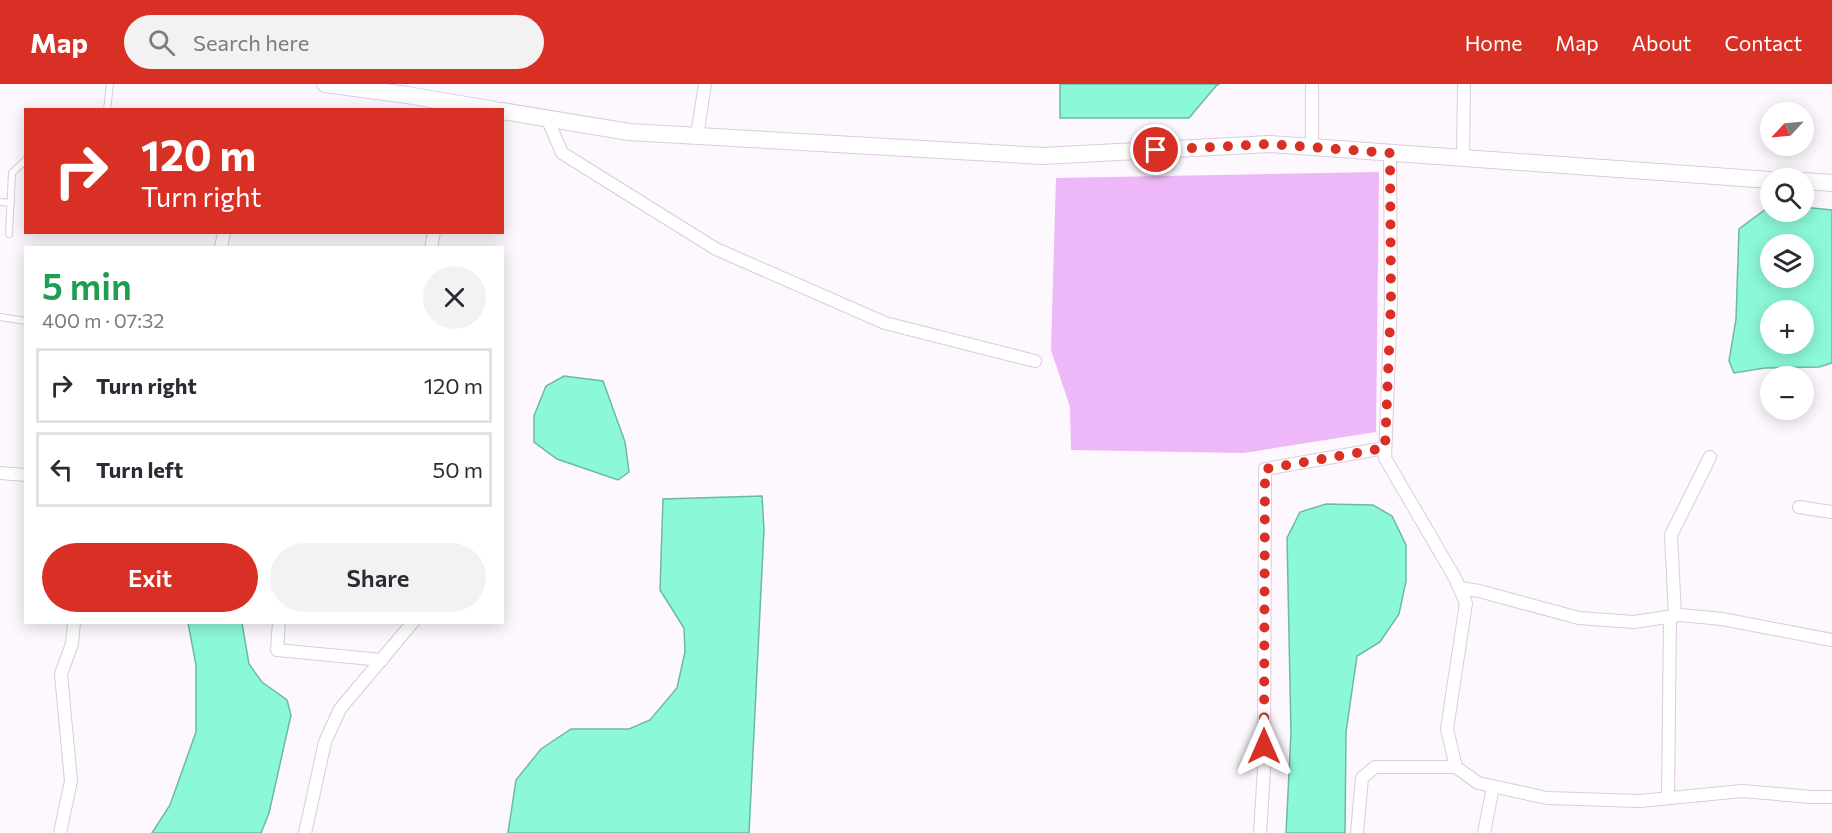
<!DOCTYPE html>
<meta charset="utf-8">
<style>
:root{--surface:#fff;--page:#f2f2f3;--text:#2b2b33;--muted:#7c7c81;--line:#e1e1e2;--accent:#d93025}
body{margin:0;font-family:Commissioner,sans-serif;background:var(--page);color:var(--text);height:100vh;display:flex;flex-direction:column;font-size:22px;white-space:nowrap}
*{box-sizing:border-box;margin:0}
p{font-size:20px;color:var(--muted)}
.icon{flex:none;width:33px;height:33px;fill:none;stroke:currentColor;stroke-width:2;stroke-linecap:round;stroke-linejoin:round}
.map{position:relative;flex:1;overflow:hidden}
.panel{position:absolute;left:24px;top:162px;width:480px;height:378px;display:flex;flex-direction:column;background:var(--surface);border-radius:0px;box-shadow:0 3px 15px #0003}
.panel>*{flex:none}
.banner{position:absolute;left:24px;top:24px;width:480px;height:126px;border-radius:0px;box-shadow:0 3px 15px #0003;background:#d93025;color:#fff;overflow:hidden}
.needle{width:39px;rotate:244deg}
.tools{position:absolute;left:1760px;top:18px;display:grid;gap:12px}
.tools a{display:grid;place-items:center;width:54px;height:54px;border-radius:50%;background:var(--surface);box-shadow:0 3px 15px #0003;font-size:30px}
.pin{position:absolute;display:grid;place-items:center;width:51px;height:51px;color:#fff;margin:-26px;border:3px solid #fff;border-radius:50%;box-shadow:0 2px 6px #0007}
.me{position:absolute;width:66px;margin:-33px;rotate:0deg;stroke-linejoin:round;filter:drop-shadow(0 0 4px #0008)}
.turn{display:flex;align-items:center;gap:21px;height:126px;padding:0 18px;font-size:27px}
.turn .icon{width:78px;height:78px;stroke-width:2.5}
.turn b{display:block;font-size:42px;line-height:51px}
.round{display:grid;place-items:center;flex:none;width:63px;height:63px;border-radius:32px;background:var(--page)}
.head{display:flex;align-items:center;justify-content:space-between;height:102px;padding:0 18px}
h1{font-size:36px;font-weight:600;line-height:45px;color:#1e9e55}
.button{display:flex;gap:12px;margin-top:auto;padding:12px 18px}
.button a{flex:1;height:69px;border-radius:36px;background:var(--accent);color:#fff;font-size:24px;font-weight:600;line-height:69px;text-align:center}
.button a+a{background:var(--page);color:var(--text)}
ul{padding:0;list-style:none}
li{display:flex;align-items:center;gap:18px;height:75px;margin:0 12px 9px;padding:0 6px;border:3px solid var(--line);border-radius:0px}
li div{flex:1}
li b{display:block;font-size:22px}
li em{font-style:normal}
header{display:flex;align-items:center;gap:36px;box-sizing:border-box;height:84px;padding:0 30px;background:var(--accent);color:#fff}
header strong{font-size:28px}
nav{display:flex;gap:33px;margin-inline-start:auto;font-size:21px}
.search{width:420px;height:54px;background:var(--page);display:flex;align-items:center;gap:15px;box-sizing:border-box;padding:0 21px;border-radius:33px;color:var(--muted);font-size:22px}
.map>svg:first-child{display:block}
.green{fill:#eeb7f7}
.water{fill:#8cf8da;stroke:#6eb8a6;stroke-width:1.5;fill-rule:evenodd}
.lines{fill:none;stroke-linecap:round;stroke-linejoin:round}
.lane-casing{stroke:#ddc9e0;stroke-width:8}
.street-casing{stroke:#ddc9e0;stroke-width:14}
.secondary-casing{stroke:#ddc9e0;stroke-width:18}
.lane{stroke:#fff;stroke-width:6}
.street{stroke:#fff;stroke-width:12}
.secondary{stroke:#fff;stroke-width:16}
.route{stroke:#d93025;stroke-width:10;stroke-dasharray:0 18}
</style>
<header>
<strong>Map</strong>
<div class="search"><svg class="icon" aria-label="search" viewBox="0 0 24 24"><circle cx="10" cy="10" r="6"/><path d="M15 15l6 6"/></svg>Search here</div>
<nav><a>Home</a><a>Map</a><a>About</a><a>Contact</a></nav>
</header>
<div class="map">
<svg width="1832" height="749" viewBox="0 0 1832 749">
<rect width="100%" height="100%" fill="#fcf8fd"/>
<polygon class="green" points="1379,88 1376,348 1244,369 1071,366 1070,323 1051,266 1056,94"/>
<g class="water">
<polygon points="1060,0 1219,0 1216,2 1189,34 1060,34"/>
<path d="M1770,122V128H1803V123L1832,126V279L1819,283L1765,284L1734,289L1729,277L1736,235L1739,145ZM1803,160V194H1770V160ZM1803,226V260H1770V226Z"/>
<polygon points="564,292 603,297 625,358 629,388 618,396 557,375 534,358 534,332 546,302"/>
<polygon points="762,412 764,445 749,749 508,749 516,696 541,665 571,645 629,645 650,636 677,604 685,568 684,544 660,506 663,415"/>
<polygon points="1326,420 1373,421 1392,432 1406,461 1406,497 1399,530 1380,558 1357,572 1346,648 1345,749 1286,749 1291,649 1287,454 1300,428"/>
<polygon points="188,539 242,539 249,580 262,598 287,616 291,631 269,729 261,749 152,749 170,721 196,648 196,581"/>
</g>
<g class="lines">
<defs>
<g id="lane">
<polyline points="107,26 110,0"/>
<polyline points="0,118 11,119"/>
<polyline points="9,150 12,89 26,76"/>
<polyline points="0,233 26,237"/>
</g>
<g id="street">
<polyline points="1312,0 1312,64"/>
<polyline points="547,34 562,69 716,165 885,239 1035,277"/>
<polyline points="697,52 705,0"/>
<polyline points="1390,69 1391,217 1385,374 1455,494 1466,519 1447,645 1456,683 1478,699 1547,714 1640,717 1742,707 1811,713 1832,713"/>
<polyline points="1463,75 1464,0"/>
<polyline points="221,164 224,148"/>
<polyline points="431,164 434,148"/>
<polyline points="0,389 26,391"/>
<polyline points="1799,423 1832,428"/>
<polyline points="1460,504 1479,507 1579,534 1634,538 1680,531 1722,535 1832,556"/>
<polyline points="1675,532 1671,451 1710,373"/>
<polyline points="279,538 277,566 382,576"/>
<polyline points="1668,714 1670,533"/>
<polyline points="60,749 71,697 61,590 72,560 74,538"/>
<polyline points="305,749 325,658 340,625 413,538"/>
<polyline points="1260,749 1264,685 1265,385 1385,364"/>
<polyline points="1357,749 1362,694 1375,683 1456,683"/>
<polyline points="1484,749 1493,703"/>
</g>
<g id="secondary">
<polyline points="325,0 407,11 495,26"/>
<polyline points="502,27 629,48 1043,72 1269,60 1770,96"/>
<polyline points="1803,97 1832,99"/>
</g>
</defs>
<use href="#lane" class="lane-casing"/>
<use href="#street" class="street-casing"/>
<use href="#secondary" class="secondary-casing"/>
<use href="#lane" class="lane"/>
<use href="#street" class="street"/>
<use href="#secondary" class="secondary"/>
</g>
<g class="lines">
<polyline class="route" points="1156,66 1269,60 1390,69 1391,217 1385,364 1265,385 1264,662"/>
</g>
</svg>
<div class="tools">
<a><svg class="needle" viewBox="-14 -14 28 28"><path d="M0-13l5 13h-10z" fill="#e53935"/><path d="M0 13l5-13h-10z" fill="#7c7c81"/></svg></a>
<a><svg class="icon" aria-label="search" viewBox="0 0 24 24"><circle cx="10" cy="10" r="6"/><path d="M15 15l6 6"/></svg></a>
<a><svg class="icon" aria-label="layers" viewBox="0 0 24 24"><path d="M12 4l9 5-9 5-9-5zM3 14l9 5 9-5"/></svg></a>
<a>+</a>
<a>−</a>
</div>
<div class="pin" style="left:1156px;top:66px;background:#d93025"><svg class="icon" aria-label="arrive" viewBox="0 0 24 24"><path d="M6 21V4h12l-3 4 3 4H6"/></svg></div>
<svg class="me" style="left:1264px;top:662px" viewBox="-20 -20 40 40"><path d="M0-17L14 15 0 8-14 15z" fill="#d93025" stroke="#fff" stroke-width="4"/></svg>
<div class="banner">
<div class="turn"><svg class="icon" aria-label="right" viewBox="0 0 24 24"><path d="M7 20v-9h11M14 6l5 5-5 5"/></svg><div><b>120 m</b>Turn right</div></div>
</div>
<section class="panel">
<div class="head"><div><h1>5 min</h1><p>400 m · 07:32</p></div><a class="round"><svg class="icon" aria-label="close" viewBox="0 0 24 24"><path d="M6 6l12 12M18 6L6 18"/></svg></a></div>
<ul>
<li><svg class="icon" aria-label="right" viewBox="0 0 24 24"><path d="M7 20v-9h11M14 6l5 5-5 5"/></svg><div><b>Turn right</b></div><em>120 m</em></li>
<li><svg class="icon" aria-label="left" viewBox="0 0 24 24"><path d="M17 20v-9H6M10 6l-5 5 5 5"/></svg><div><b>Turn left</b></div><em>50 m</em></li>
</ul>
<div class="button"><a>Exit</a><a>Share</a></div>
</section>
</div>
